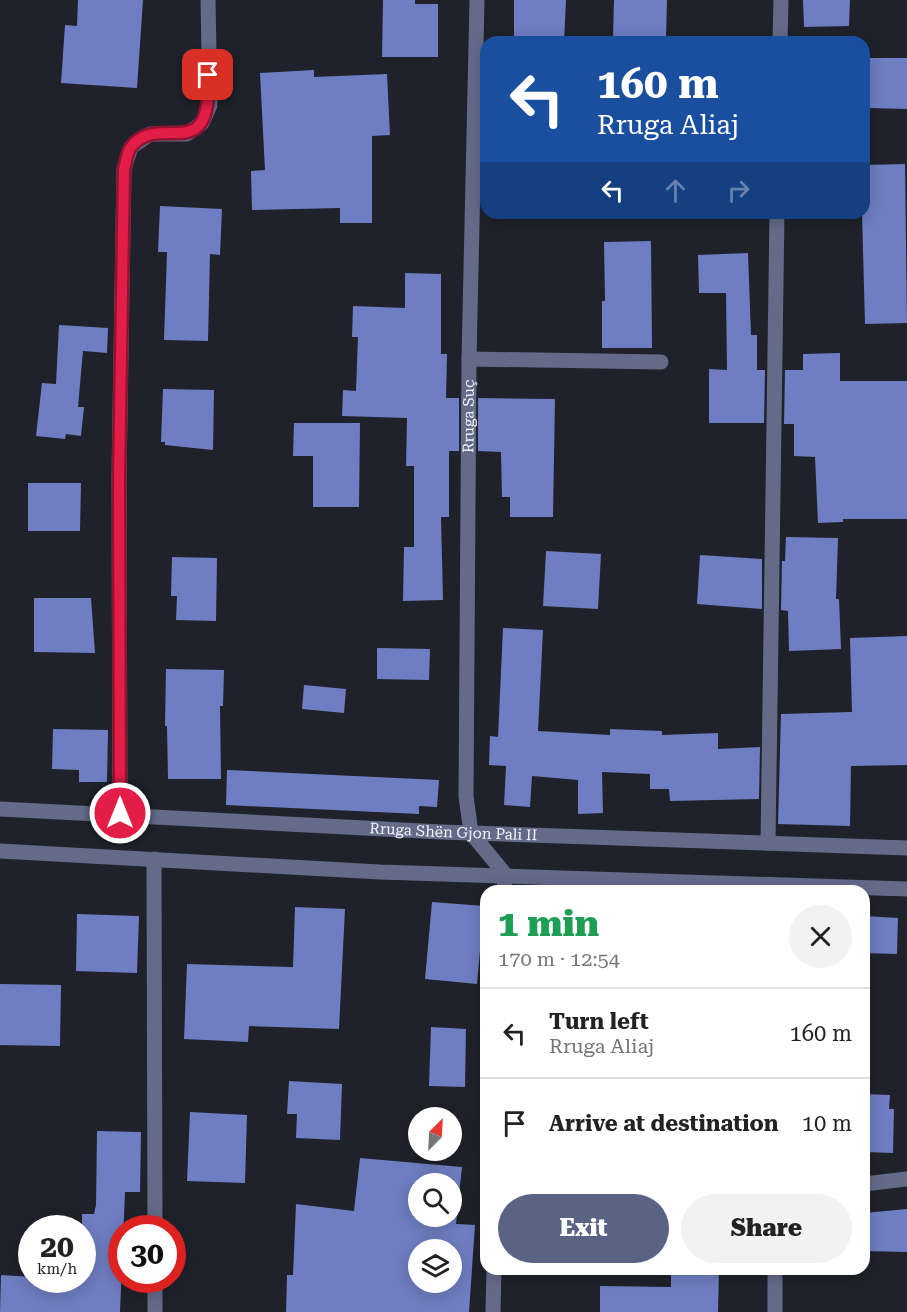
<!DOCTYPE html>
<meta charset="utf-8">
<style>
:root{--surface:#fff;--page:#f2f2f2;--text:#222;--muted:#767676;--line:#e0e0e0;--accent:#5b6385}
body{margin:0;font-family:"Roboto Serif",serif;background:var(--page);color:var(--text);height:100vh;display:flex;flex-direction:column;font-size:22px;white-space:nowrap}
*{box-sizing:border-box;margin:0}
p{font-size:20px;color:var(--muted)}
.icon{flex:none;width:33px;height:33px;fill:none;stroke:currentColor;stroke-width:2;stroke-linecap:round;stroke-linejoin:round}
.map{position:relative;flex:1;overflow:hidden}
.details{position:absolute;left:480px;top:885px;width:390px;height:390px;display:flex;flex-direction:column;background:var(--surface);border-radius:18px;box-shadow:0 3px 15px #0003}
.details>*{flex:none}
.hud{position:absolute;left:480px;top:36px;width:390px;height:183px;border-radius:18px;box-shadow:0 3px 15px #0003;background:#1a4fa0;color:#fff;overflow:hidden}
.needle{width:39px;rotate:24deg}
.tools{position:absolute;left:408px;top:1107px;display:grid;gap:12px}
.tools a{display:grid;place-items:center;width:54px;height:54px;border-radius:50%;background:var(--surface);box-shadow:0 3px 15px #0003;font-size:30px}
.speed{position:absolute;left:18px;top:1215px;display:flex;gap:12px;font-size:30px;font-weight:700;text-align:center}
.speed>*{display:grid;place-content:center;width:78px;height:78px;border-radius:50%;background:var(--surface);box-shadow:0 3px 15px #0003;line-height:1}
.speed small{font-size:15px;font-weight:400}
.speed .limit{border:9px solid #d22;background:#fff;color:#111}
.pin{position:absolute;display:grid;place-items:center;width:51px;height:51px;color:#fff;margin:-26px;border-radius:12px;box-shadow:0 3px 9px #0006}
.me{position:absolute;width:66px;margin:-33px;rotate:0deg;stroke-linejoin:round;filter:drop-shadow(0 0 4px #0008)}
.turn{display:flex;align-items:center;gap:21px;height:126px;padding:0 18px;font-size:27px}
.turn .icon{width:78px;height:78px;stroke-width:2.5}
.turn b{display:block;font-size:42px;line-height:51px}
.lanes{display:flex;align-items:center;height:57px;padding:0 18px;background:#0003;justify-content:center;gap:30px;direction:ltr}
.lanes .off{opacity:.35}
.round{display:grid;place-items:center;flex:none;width:63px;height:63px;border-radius:32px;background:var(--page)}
.headline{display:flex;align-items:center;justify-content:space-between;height:102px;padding:0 18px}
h1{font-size:36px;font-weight:800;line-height:45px;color:#1e9e55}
.action{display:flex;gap:12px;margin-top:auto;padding:12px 18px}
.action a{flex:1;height:69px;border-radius:36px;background:var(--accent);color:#fff;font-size:24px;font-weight:800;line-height:69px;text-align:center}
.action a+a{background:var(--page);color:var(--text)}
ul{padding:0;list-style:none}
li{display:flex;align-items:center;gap:18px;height:90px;padding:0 18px;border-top:2px solid var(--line)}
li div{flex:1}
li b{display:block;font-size:22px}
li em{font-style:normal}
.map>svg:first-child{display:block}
.building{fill:#6f7ec2;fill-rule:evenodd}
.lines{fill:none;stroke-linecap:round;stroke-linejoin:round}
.minor{stroke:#646b89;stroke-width:15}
.route-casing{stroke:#92132f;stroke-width:15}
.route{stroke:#e11d48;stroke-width:10}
.labels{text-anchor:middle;stroke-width:4.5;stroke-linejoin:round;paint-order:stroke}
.street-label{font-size:15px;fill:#f3f4fa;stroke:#161820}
</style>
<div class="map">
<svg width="907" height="1312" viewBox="0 0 907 1312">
<rect width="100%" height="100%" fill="#1f222a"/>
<g class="building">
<polygon points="78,0 143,0 137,88 61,83 65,25 77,26"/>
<polygon points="383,0 415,0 415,4 438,4 438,57 382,57"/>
<polygon points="514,0 566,0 564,42 514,42"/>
<polygon points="614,0 667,0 666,39 613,38"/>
<polygon points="803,0 850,0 849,26 804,27"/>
<polygon points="868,58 907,58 907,109 868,108"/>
<polygon points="314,70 314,77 387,74 390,135 372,136 372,223 340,223 340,208 252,210 251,171 265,170 260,73"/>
<polygon points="905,164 907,323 865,324 862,213 864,213 864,165"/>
<polygon points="160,206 222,209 220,255 210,254 208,341 164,340 167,252 158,252"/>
<polygon points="651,241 652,348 602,348 602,301 605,301 604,242"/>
<polygon points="748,253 751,335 757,335 757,370 765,370 764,423 709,423 709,369 727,370 726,293 699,293 698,255"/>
<polygon points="405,273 441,274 441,354 447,354 446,398 459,398 459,451 449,451 449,517 441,517 443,600 403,601 404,547 414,547 414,466 406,466 407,418 342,416 343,390 356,391 358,337 352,337 353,306 405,308"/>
<polygon points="59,325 108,328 107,353 83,351 78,407 84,407 81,436 66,434 65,439 36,436 42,383 56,384"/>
<polygon points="840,353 840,381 907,381 907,519 843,519 843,522 818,523 815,457 794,456 794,424 784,424 785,370 803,370 803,354"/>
<polygon points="163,389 214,390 213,450 165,445 165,442 161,442"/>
<polygon points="478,398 555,399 553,517 510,517 510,497 502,497 501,452 478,451"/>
<polygon points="294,423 360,423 359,507 313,507 313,456 293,456"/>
<polygon points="28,483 81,483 80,531 28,531"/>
<polygon points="786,537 838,538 836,599 839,599 841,649 789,651 788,611 781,610 782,561 785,561"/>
<polygon points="546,551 601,554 598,609 543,606"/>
<polygon points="700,555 762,559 762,609 697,604"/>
<polygon points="172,557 217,558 216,621 176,620 177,596 171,596"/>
<polygon points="34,598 91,598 95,653 34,652"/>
<polygon points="503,628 543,630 538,731 610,735 610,729 662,731 662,735 718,733 718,749 760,747 759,799 670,801 669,789 650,789 650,774 602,772 603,813 578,814 578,780 532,776 530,807 504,805 506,766 489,765 490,736 498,737"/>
<polygon points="907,636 907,765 851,766 850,826 778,824 781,714 852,712 850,638"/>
<polygon points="377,648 430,649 429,680 377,679"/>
<polygon points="166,669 224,670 223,706 220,706 221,779 168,779 167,726 165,726"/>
<polygon points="304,685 346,689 344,713 302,709"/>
<polygon points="53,729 108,730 107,782 79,782 79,770 52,769"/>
<polygon points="227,770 439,780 437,807 419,806 419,814 226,805"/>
<polygon points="432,902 484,906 477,984 425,979"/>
<polygon points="295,907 345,909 339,1029 249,1026 248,1042 184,1039 187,964 293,967"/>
<polygon points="77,914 139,916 137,973 76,971"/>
<polygon points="864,916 898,918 897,954 864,953"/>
<polygon points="0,984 61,985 60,1046 0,1045"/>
<polygon points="431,1027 466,1029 465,1087 429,1086"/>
<polygon points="289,1081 342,1084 340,1140 296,1138 297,1114 287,1114"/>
<polygon points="864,1094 890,1095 889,1109 894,1109 893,1153 864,1152"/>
<polygon points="190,1112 247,1115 245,1183 187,1181"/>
<polygon points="97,1131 141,1132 140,1192 125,1192 120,1312 0,1312 1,1275 32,1277 32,1280 82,1280 82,1214 94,1214 96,1205"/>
<path d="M360,1158L462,1167L456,1224L475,1225L469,1312H286L287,1275H293L296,1204L354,1211ZM418,1184H452V1216H418ZM418,1250H452V1282H418Z"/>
<polygon points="907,1209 907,1252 864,1251 864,1213"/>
<polygon points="671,1269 719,1269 718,1312 600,1312 600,1286 671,1287"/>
</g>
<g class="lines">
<g class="minor">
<polyline points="780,42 781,0"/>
<polyline points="469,359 661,362"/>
<path id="s1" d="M0,809L441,832L907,848"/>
<polyline points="120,813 119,477 124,169 131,147 150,134 187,134 202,123 210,105 208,0"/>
<path id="s2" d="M471,833L466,796L469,359L477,0"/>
<polyline points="471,833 505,874 504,891"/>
<polyline points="768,843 777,213"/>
<polyline points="0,851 380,872 907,889"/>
<polyline points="154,859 155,1228"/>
<polyline points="864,1184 907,1179"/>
<polyline points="155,1280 155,1312"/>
<polyline points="493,1312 494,1269"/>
<polyline points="775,1312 775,1269"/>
</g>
</g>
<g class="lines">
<defs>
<path id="route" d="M120,813L119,477L124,169C126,163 127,152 131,147C160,110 213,170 208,75"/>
</defs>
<use href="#route" class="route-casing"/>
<use href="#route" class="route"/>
</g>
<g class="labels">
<g class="street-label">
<text dy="5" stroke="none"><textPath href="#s2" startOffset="417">Rruga Suç</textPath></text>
<text dy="5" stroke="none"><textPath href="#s1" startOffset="454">Rruga Shën Gjon Pali II</textPath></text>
</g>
</g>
</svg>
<div class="tools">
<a><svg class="needle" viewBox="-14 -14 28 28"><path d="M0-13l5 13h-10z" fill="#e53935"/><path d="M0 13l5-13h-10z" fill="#767676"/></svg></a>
<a><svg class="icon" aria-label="search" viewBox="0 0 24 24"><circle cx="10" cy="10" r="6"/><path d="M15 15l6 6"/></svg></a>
<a><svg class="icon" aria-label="layers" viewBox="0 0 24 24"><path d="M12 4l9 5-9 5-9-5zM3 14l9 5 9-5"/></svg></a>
</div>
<div class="speed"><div>20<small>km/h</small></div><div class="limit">30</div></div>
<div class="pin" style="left:208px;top:75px;background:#d93025"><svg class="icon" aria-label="arrive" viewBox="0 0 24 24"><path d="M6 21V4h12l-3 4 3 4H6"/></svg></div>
<svg class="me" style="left:120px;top:813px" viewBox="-20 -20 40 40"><circle r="17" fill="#e11d48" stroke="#fff" stroke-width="3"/><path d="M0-11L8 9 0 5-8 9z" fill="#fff"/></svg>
<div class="hud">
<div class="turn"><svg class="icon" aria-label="left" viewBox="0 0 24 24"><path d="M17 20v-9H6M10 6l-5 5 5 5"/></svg><div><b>160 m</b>Rruga Aliaj</div></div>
<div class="lanes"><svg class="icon" aria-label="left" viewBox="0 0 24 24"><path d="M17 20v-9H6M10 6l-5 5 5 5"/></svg><svg class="icon off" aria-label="ahead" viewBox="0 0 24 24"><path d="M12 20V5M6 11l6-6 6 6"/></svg><svg class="icon off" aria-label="right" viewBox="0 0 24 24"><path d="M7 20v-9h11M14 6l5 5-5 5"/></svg></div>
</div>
<section class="details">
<div class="headline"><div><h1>1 min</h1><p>170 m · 12:54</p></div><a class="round"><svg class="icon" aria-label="close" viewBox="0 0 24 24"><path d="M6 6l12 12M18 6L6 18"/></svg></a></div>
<ul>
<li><svg class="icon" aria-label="left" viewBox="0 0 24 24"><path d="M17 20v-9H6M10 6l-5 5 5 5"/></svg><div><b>Turn left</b><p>Rruga Aliaj</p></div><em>160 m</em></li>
<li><svg class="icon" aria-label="arrive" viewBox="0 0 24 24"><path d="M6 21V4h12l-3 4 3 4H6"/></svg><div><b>Arrive at destination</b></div><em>10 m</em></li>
</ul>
<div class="action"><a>Exit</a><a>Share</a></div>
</section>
</div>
